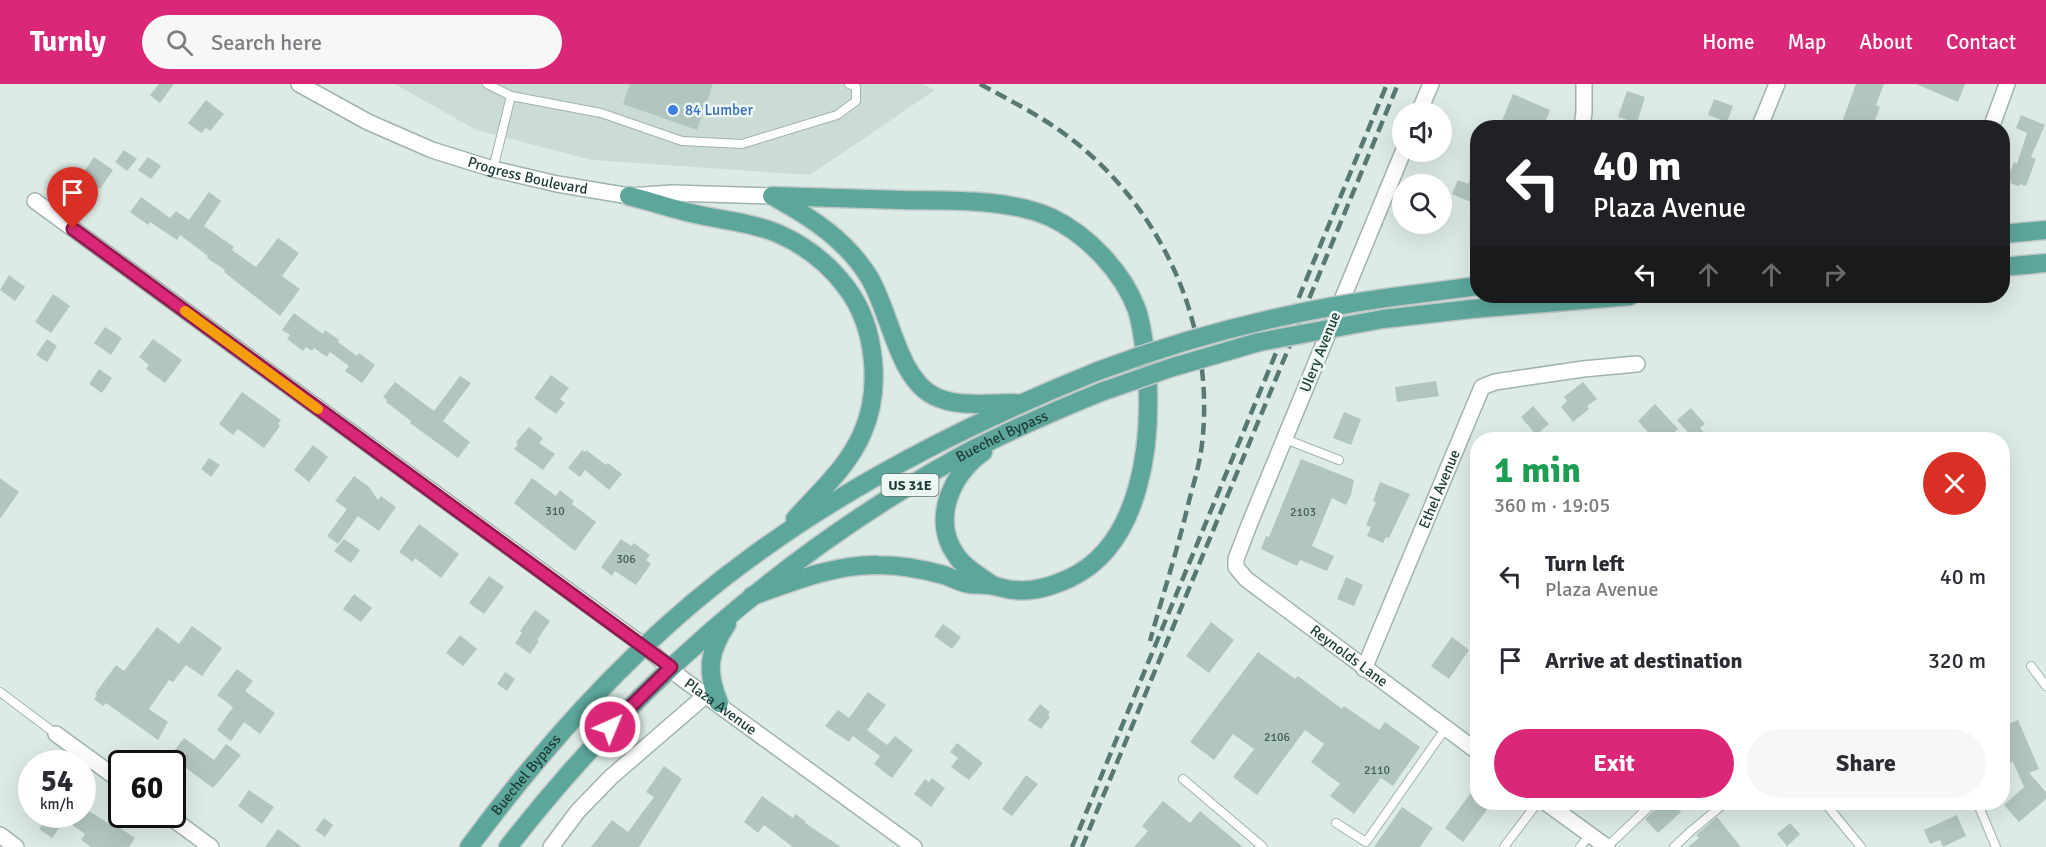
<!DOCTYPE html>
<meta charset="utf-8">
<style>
:root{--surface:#fff;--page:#f7f7f7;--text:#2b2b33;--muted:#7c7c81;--accent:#db2777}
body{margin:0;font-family:Signika,sans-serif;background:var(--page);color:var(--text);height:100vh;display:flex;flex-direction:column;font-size:22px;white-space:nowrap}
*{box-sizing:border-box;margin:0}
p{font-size:20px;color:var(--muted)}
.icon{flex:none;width:33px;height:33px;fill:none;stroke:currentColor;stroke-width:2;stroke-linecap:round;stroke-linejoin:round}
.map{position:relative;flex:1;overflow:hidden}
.drawer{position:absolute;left:1470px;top:348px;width:540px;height:378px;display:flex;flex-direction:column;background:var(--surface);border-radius:24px;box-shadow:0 6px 24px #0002}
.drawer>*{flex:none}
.hud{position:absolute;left:1470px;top:36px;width:540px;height:183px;border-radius:24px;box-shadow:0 6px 24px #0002;background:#202124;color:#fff;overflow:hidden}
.tools{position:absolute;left:1392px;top:18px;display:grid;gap:12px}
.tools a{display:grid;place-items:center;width:60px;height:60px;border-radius:50%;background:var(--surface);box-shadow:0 6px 24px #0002;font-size:30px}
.speed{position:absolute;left:18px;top:666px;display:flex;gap:12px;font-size:30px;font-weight:700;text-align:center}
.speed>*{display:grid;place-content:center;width:78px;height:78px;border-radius:50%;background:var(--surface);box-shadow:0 6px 24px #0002;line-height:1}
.speed small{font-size:15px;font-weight:400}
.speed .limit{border:3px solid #111;border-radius:9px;background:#fff;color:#111}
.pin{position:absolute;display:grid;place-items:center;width:51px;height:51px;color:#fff;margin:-62px -26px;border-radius:50% 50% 50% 0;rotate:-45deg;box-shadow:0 0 6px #0007}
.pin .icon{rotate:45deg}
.me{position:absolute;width:66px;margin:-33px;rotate:44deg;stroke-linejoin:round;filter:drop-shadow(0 0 4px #0008)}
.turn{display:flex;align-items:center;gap:21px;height:126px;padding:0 24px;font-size:27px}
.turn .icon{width:78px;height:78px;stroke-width:2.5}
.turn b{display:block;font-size:42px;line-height:51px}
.lanes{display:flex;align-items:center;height:57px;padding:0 24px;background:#0003;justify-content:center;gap:30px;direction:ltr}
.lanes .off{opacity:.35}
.round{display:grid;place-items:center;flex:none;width:63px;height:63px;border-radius:32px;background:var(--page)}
.head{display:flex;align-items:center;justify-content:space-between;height:102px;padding:0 24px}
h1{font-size:36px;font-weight:800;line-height:45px;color:#1e9e55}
.action{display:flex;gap:12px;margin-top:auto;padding:12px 24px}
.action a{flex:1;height:69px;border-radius:36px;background:var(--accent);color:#fff;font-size:24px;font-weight:800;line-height:69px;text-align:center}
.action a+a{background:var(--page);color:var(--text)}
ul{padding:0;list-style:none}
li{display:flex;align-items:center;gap:18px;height:84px;padding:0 24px}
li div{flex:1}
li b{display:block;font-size:22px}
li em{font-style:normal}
header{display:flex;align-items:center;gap:36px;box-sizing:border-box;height:84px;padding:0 30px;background:var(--accent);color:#fff}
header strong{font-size:28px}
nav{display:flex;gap:33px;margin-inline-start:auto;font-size:21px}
.search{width:420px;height:54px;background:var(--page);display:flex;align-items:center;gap:15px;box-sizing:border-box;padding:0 21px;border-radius:33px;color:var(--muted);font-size:22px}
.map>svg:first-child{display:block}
.built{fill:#cbdbd5}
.building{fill:#b2c6c0}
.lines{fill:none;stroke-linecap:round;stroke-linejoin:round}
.service-casing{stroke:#a0b3ae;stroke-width:10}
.minor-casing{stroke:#a0b3ae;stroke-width:18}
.primary-casing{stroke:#c0c8c7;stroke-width:21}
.service{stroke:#fff;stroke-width:8}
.minor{stroke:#fff;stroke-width:15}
.primary{stroke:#5ca69c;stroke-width:18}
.rail{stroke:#577873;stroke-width:4.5;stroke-dasharray:12 6;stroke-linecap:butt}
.primary-bridge-casing{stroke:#c0c8c7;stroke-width:21;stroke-linecap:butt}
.primary-bridge{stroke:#5ca69c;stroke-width:18}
.route-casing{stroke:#8e194d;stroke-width:15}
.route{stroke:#db2777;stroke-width:10}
.slow{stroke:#f59e0b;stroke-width:10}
.shop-dot{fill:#3f7fe0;stroke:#edf7f3;stroke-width:2}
.labels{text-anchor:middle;stroke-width:5;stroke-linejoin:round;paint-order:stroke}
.number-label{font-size:12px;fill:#425e59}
.shield{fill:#edf7f3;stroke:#5b746f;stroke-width:1.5}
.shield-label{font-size:14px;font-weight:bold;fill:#1d3c37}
.shop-label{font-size:15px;fill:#366cbe;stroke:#edf7f3;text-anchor:start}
.street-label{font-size:15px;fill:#1d3c37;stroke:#edf7f3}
</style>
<header>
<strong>Turnly</strong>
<div class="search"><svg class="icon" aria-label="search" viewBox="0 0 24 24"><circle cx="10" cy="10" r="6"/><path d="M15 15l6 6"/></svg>Search here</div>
<nav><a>Home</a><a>Map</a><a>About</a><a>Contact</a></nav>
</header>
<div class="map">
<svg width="2046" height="763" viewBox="0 0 2046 763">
<rect width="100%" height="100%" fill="#ddebe6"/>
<polygon class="built" points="395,0 923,0 935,6 810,91 592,76 476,46"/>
<g class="building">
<polygon points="159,0 174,0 160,19 150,11"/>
<polygon points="630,0 713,0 697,46 623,20"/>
<polygon points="1856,0 1884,0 1876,21 1880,23 1879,26 1872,44 1840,44"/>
<polygon points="1916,0 1965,0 1958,18"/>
<polygon points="1627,7 1645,13 1637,39 1618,33"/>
<polygon points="1513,10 1550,26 1543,44 1499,44"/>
<polygon points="1714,15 1733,22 1727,38 1708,31"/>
<polygon points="206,16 224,30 210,47 206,44 201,49 188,39"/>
<polygon points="2021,31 2045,41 2031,73 2036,75 2026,102 2020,100 2019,102 2010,99 2011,96 2007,95 2014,78 2017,80 2027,49 2016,44"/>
<polygon points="124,66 137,75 127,87 115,78"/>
<polygon points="94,73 113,86 100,105 81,92"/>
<polygon points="148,73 161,82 151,95 138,86"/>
<polygon points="1477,77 1478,77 1478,121 1452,110 1458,96 1468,100"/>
<polygon points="209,108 221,117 204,142 234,163 232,166 256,183 278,154 299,169 282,192 300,205 280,232 224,188 225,186 207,174 208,172 180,151 177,156 150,138 148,141 130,128 141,113 170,134 176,127 189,136"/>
<polygon points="9,191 25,203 15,217 0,206"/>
<polygon points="53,210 70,222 51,249 35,238"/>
<polygon points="294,229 323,250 325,246 339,256 338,258 357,272 359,269 375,281 362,299 345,287 349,282 330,268 327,273 314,264 312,267 306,263 303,267 287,255 290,251 282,246"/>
<polygon points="105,243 122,254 111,271 94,259"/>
<polygon points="47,255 57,262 47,278 36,271"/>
<polygon points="153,255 182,276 165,299 146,285 149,281 139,273"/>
<polygon points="99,285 112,294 102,309 89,300"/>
<polygon points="551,291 569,304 560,315 565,319 556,330 534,314"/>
<polygon points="460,292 471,299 443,337 470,358 458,374 410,339 411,337 386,318 387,316 383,313 395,298 434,327"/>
<polygon points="1436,297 1439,312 1397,318 1395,303"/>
<polygon points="1583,298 1597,315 1587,322 1589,325 1573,338 1561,323 1567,317 1564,313"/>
<polygon points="242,308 281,336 278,340 280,342 264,364 238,345 233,351 219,340"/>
<polygon points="1655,320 1678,345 1666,356 1655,356 1638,337"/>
<polygon points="1533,322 1549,340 1536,351 1521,333"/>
<polygon points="1691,324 1705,340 1700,344 1711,356 1695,356 1677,336"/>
<polygon points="1344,328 1361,335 1351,361 1333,354"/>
<polygon points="529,343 543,354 539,359 555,370 543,386 514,365 518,360 516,358"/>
<polygon points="313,361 328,373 309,398 294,386"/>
<polygon points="582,366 585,368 586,366 606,381 608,379 622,390 609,406 585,386 580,393 568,384"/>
<polygon points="209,374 220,381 211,393 201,385"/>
<polygon points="1301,375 1354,396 1351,411 1346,421 1332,414 1312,462 1334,472 1327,487 1300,476 1297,482 1261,465 1266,452 1269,453"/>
<polygon points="354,392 369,403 378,416 381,412 396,423 379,447 358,432 338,460 327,452 347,425 335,417"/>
<polygon points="0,394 19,408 0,435"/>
<polygon points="532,394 556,412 560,406 574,417 572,420 596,438 575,467 514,419"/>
<polygon points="1380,398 1410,410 1389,454 1386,453 1383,459 1367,452 1371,443 1366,441 1376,418 1373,417"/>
<polygon points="419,440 459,470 441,494 415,474 413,478 399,468"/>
<polygon points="344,455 360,466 351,479 334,467"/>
<polygon points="621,455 631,462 634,459 650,471 646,476 651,480 636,501 615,487 612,492 601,483"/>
<polygon points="489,492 504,503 484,530 469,519"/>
<polygon points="1346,493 1363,501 1354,522 1337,515"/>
<polygon points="354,510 372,524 361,538 343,525"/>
<polygon points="535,526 550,537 537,556 539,557 530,570 515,559 522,549 520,547"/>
<polygon points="1211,538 1234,556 1209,589 1186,572"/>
<polygon points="943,540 961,553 952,565 934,552"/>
<polygon points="192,542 222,564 202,592 186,581 173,598 169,596 149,625 168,638 158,656 106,619 103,622 94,615 97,611 95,610 116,581 124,587 157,543 179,560"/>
<polygon points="460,551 477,565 463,582 446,569"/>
<polygon points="1452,553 1469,566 1449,595 1431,582"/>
<polygon points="1258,568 1295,595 1298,592 1342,625 1344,622 1379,646 1385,638 1420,663 1393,702 1381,694 1354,730 1330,712 1340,700 1311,678 1324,660 1305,646 1257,711 1233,693 1254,665 1233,650 1214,676 1190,658"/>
<polygon points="237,585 253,597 245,607 275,629 260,650 244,638 231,657 217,646 233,623 217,611"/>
<polygon points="505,588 515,595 507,607 497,600"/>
<polygon points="868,608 886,621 867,646 887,661 895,652 913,666 892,694 874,680 880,672 853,652 849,658 825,642 838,626 849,634"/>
<polygon points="1040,620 1050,628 1048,631 1050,633 1041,645 1028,636"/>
<polygon points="2018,636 2039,685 2029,689 2046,708 2046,715 2019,738 2004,721 2024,703 2013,678 2007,680 2002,669 2002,643"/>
<polygon points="184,654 214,676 226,660 241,671 213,704 170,672"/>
<polygon points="957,659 983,679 969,696 951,683 958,674 950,668"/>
<polygon points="664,682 682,695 639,763 591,763 612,736 628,748 654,713 646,708"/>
<polygon points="1026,691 1038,700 1012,732 1002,725"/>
<polygon points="932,694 945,704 931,723 914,710 925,695 929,698"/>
<polygon points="249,706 274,723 262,740 238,722"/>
<polygon points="1470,710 1478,715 1478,718 1482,718 1489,723 1463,758 1445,744"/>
<polygon points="762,712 793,734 796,730 806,738 805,739 841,763 793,763 764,741 758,749 744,738"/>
<polygon points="1163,717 1190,739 1200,727 1243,763 1134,763 1148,747 1142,742"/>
<polygon points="1663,718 1672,718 1681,728 1658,749 1645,735"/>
<polygon points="1402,723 1433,744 1420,763 1374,763"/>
<polygon points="84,724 116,744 117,742 135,754 129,763 91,763 81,756 85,750 65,736 52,754 39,745 50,730 82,730"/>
<polygon points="1957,731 1966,752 1943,763 1940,756 1930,760 1924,746"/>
<polygon points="1717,733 1741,763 1688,763 1699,754 1696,751"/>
<polygon points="324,734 333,741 325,753 315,746"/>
<polygon points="1790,739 1800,750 1787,762 1777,750"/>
<polygon points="278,745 302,763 265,763"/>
</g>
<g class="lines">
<defs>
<g id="service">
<polyline points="487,0 511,12 601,29 682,57 742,60 837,31 856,17 856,3 849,0"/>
<polyline points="493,85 511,12"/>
<polyline points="1285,355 1339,376"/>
<polyline points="2031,582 2046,602"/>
<polyline points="0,608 56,650"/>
<polyline points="1183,695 1263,763"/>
<polyline points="1824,718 1861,763"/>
<polyline points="1977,718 1996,763"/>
<polyline points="1336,739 1366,758 1445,645"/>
<polyline points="1504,763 1538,718"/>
<polyline points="1580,763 1590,751"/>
<polyline points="1607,763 1654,718"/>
<polyline points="1674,763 1691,747 1726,718"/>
</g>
<g id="minor">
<path id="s1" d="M299,0L368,38L432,66L493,85L557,100L629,112L672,109L772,112"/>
<polyline points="1419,28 1431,0"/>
<polyline points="1582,44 1584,28 1584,0"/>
<polyline points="1759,44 1777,0"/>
<polyline points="1991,44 2007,0"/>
<path id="s2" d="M1403,68L1249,441L1236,475V483L1246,495L1478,668"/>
<path id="s3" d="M35,117L644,562L680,593L914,763"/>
<path id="s4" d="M1364,585L1482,303L1495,298L1583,285L1637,280"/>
<polyline points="56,650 122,698"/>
<polyline points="1545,718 1607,763"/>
<polyline points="166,730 211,763"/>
<polyline points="0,751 16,763"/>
<polyline points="551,763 578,727 611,693 706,611"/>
</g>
<g id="primary">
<path d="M629,112C653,118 676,126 700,131C727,137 753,139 779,150C806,162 828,179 846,203C876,242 882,306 862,350C847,384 819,408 795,435"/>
<path d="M776,114C812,134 847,157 869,193C890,227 897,293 934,312C957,324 990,319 1015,319"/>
<polyline points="2002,150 2046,146"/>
<polyline points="2002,183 2046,179"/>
<polyline points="1393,213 1478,202"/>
<polyline points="1383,235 1472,225 1630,212"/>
<path d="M983,368C951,391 931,436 956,471C964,484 980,492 992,501"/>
<path d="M752,512C792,498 835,480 878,481C901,481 922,485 944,491C952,494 960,498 969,500C975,501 982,500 989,501C998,502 1006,506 1015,506C1033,508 1053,502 1070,494C1142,460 1152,357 1147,288C1145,267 1143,246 1137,226C1123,188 1087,150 1050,133C1007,114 947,117 901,116C858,115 815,113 772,112"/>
<path d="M719,619C706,588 708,568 727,540"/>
<path id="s5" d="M469,763C549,655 641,553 750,474C856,396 976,336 1098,287"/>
<path id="s6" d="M508,763C631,605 782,471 957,374C1003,349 1052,328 1101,308"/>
</g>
</defs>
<use href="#service" class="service-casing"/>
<use href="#minor" class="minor-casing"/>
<use href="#primary" class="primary-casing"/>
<use href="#service" class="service"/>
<use href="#minor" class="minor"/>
<use href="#primary" class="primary"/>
<g class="rail">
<path d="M980,0C1009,16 1039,31 1066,51C1161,121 1216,242 1202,360C1200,379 1194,398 1189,417C1178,464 1163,510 1150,557"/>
<polyline points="1072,763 1387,0"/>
<polyline points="1082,763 1398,0"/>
</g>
<defs>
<g id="primary-bridge">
<path d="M1098,287C1196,250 1289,227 1393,213"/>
<polyline points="1101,308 1170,284 1259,258 1383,235"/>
</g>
</defs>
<use href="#primary-bridge" class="primary-bridge-casing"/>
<use href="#primary-bridge" class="primary-bridge"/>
</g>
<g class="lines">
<defs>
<polyline id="route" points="73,145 671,583 610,643"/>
</defs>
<use href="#route" class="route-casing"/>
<use href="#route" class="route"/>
<polyline class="slow" points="185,227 318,325"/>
</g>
<circle class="shop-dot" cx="673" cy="26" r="6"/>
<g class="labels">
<g class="number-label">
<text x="555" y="431">310</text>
<text x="1303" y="432">2103</text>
<text x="626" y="479">306</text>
<text x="1277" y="657">2106</text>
<text x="1377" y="690">2110</text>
</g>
<rect class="shield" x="881.5" y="390" width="57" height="22" rx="4.5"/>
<g class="shield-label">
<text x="910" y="406">US 31E</text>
</g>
<g class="shop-label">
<text x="685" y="31">84 Lumber</text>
</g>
<g class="street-label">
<text dy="5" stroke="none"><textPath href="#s1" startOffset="248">Progress Boulevard</textPath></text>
<text transform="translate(1320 268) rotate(-68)" y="5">Ulery Avenue</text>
<text dy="5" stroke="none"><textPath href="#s6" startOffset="648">Buechel Bypass</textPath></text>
<text dy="5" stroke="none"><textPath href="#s4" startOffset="195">Ethel Avenue</textPath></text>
<text dy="5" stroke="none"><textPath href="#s2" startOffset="592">Reynolds Lane</textPath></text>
<text dy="5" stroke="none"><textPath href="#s3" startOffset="852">Plaza Avenue</textPath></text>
<text dy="5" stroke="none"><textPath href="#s5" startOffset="92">Buechel Bypass</textPath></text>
</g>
</g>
</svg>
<div class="tools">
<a><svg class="icon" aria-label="sound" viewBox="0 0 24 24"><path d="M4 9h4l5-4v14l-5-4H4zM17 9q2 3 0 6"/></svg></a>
<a><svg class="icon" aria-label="search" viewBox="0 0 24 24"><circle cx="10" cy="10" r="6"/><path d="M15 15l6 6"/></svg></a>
</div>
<div class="speed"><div>54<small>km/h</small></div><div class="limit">60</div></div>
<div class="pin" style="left:73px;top:145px;background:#d93025"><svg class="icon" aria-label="arrive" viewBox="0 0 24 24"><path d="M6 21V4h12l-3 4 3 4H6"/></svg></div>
<svg class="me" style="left:610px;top:643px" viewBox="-20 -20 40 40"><circle r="17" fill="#db2777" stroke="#fff" stroke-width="3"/><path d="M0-11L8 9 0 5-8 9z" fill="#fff"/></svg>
<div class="hud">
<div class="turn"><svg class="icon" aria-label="left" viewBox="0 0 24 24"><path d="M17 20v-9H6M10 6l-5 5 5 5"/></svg><div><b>40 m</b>Plaza Avenue</div></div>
<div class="lanes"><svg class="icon" aria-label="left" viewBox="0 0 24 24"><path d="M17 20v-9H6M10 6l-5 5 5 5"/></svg><svg class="icon off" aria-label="ahead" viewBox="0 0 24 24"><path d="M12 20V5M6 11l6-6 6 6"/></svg><svg class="icon off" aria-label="ahead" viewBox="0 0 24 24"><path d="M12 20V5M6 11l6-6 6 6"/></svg><svg class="icon off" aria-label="right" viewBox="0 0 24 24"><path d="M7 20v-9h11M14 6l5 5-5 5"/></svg></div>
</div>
<section class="drawer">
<div class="head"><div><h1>1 min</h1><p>360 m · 19:05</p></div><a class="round" style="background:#d93025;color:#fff"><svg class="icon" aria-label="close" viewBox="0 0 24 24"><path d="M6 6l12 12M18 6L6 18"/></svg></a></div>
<ul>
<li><svg class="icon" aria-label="left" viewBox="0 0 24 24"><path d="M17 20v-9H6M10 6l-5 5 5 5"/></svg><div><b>Turn left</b><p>Plaza Avenue</p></div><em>40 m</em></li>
<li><svg class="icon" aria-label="arrive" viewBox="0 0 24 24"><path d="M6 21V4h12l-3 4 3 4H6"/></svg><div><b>Arrive at destination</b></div><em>320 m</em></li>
</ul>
<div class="action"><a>Exit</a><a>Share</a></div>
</section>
</div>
